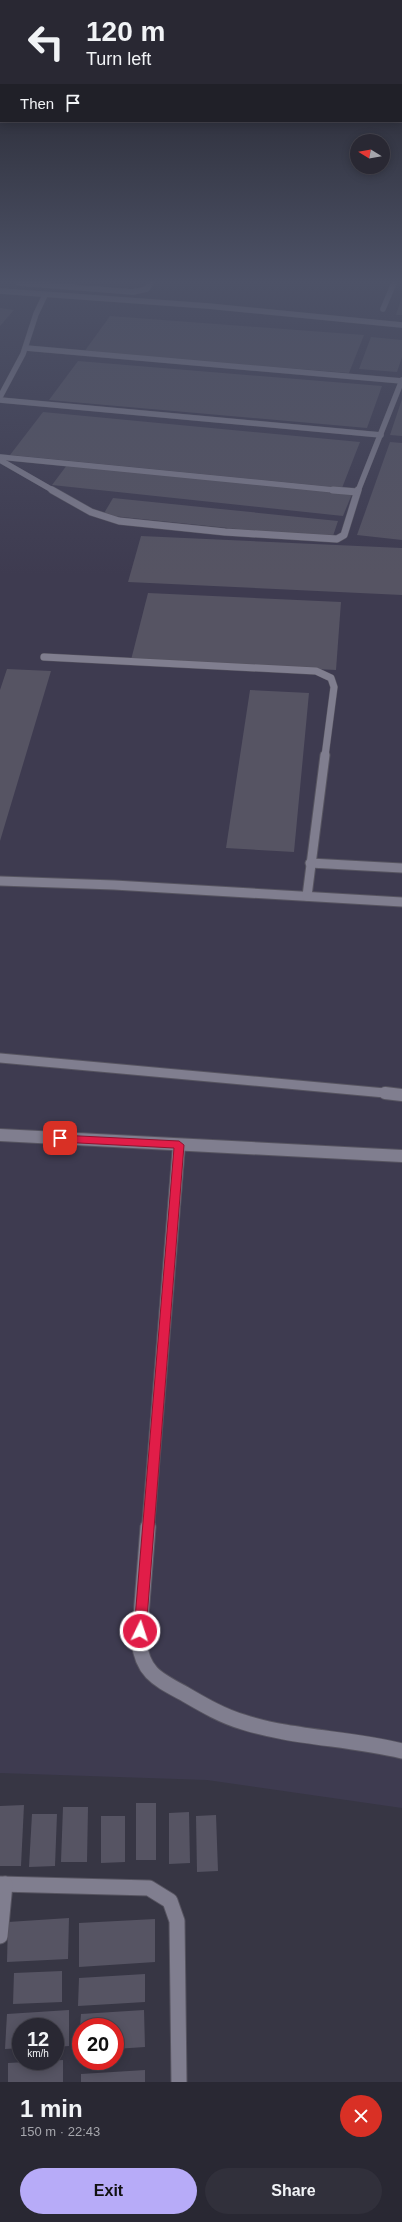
<!DOCTYPE html>
<meta charset="utf-8">
<style>
:root{--surface:#292833;--page:#31303b;--text:#f1f3f6;--muted:#a5a6ac;--line:#45444e;--accent:#b7abf8}
body{margin:0;font-family:Helvetica,sans-serif;background:var(--page);color:var(--text);height:100vh;display:flex;flex-direction:column;font-size:15px;white-space:nowrap}
*{box-sizing:border-box;margin:0}
p{font-size:13px;color:var(--muted)}
.icon{flex:none;width:22px;height:22px;fill:none;stroke:currentColor;stroke-width:2;stroke-linecap:round;stroke-linejoin:round}
.map{position:relative;height:2082px;overflow:hidden}
.details{display:flex;flex-direction:column;background:var(--surface);flex:1}
.details>*{flex:none}
.hud{position:absolute;left:0px;top:0px;width:402px;height:122px;box-shadow:0 2px 10px #0003,0 0 0 1px var(--line);background:#292833;color:var(--text);overflow:hidden}
.needle{width:26px;rotate:281deg}
.controls{position:absolute;left:350px;top:134px;display:grid;gap:8px}
.controls a{display:grid;place-items:center;width:40px;height:40px;border-radius:50%;background:var(--surface);box-shadow:0 2px 10px #0003,0 0 0 1px var(--line);font-size:20px}
.speed{position:absolute;left:12px;top:2018px;display:flex;gap:8px;font-size:20px;font-weight:700;text-align:center}
.speed>*{display:grid;place-content:center;width:52px;height:52px;border-radius:50%;background:var(--surface);box-shadow:0 2px 10px #0003,0 0 0 1px var(--line);line-height:1}
.speed small{font-size:10px;font-weight:400}
.speed .limit{border:6px solid #d22;background:#fff;color:#111}
.pin{position:absolute;display:grid;place-items:center;width:34px;height:34px;color:#fff;margin:-17px;border-radius:8px;box-shadow:0 2px 6px #0006}
.me{position:absolute;width:44px;margin:-22px;rotate:4deg;stroke-linejoin:round;filter:drop-shadow(0 0 3px #0008)}
.turn{display:flex;align-items:center;gap:14px;height:84px;padding:0 20px;font-size:18px}
.turn .icon{width:52px;height:52px;stroke-width:2.5}
.turn b{display:block;font-size:28px;line-height:34px}
.then{display:flex;align-items:center;height:38px;padding:0 20px;background:#0003;gap:8px;font-size:15px}
.round{display:grid;place-items:center;flex:none;width:42px;height:42px;border-radius:21px;background:var(--page)}
.summary{display:flex;align-items:center;justify-content:space-between;height:68px;padding:0 20px}
h1{font-size:24px;font-weight:800;line-height:30px}
.button{display:flex;gap:8px;margin-top:auto;padding:8px 20px}
.button a{flex:1;height:46px;border-radius:24px;background:var(--accent);color:#111;font-size:16px;font-weight:800;line-height:46px;text-align:center}
.button a+a{background:var(--page);color:var(--text)}
.map>svg:first-child{display:block}
.built{fill:#3e3b50}
.building{fill:#565463}
.lines{fill:none;stroke-linecap:round;stroke-linejoin:round}
.minor-far4-casing{stroke:#565460;stroke-width:6}
.minor-far3-casing{stroke:#565460;stroke-width:8}
.minor-far2-casing{stroke:#565460;stroke-width:11}
.minor-far1-casing{stroke:#565460;stroke-width:14}
.minor-casing{stroke:#565460;stroke-width:17}
.minor-far4{stroke:#807e8f;stroke-width:5.5}
.minor-far3{stroke:#807e8f;stroke-width:7}
.minor-far2{stroke:#807e8f;stroke-width:9}
.minor-far1{stroke:#807e8f;stroke-width:12}
.minor{stroke:#807e8f;stroke-width:15}
.route{fill:#e11d48;stroke:#92132f}
</style>
<div class="map">
<svg width="402" height="2082" viewBox="0 0 402 2082">
<rect width="100%" height="100%" fill="#373644"/>
<polygon class="built" points="0,283 402,283 402,1808 207,1780 0,1773"/>
<g class="building">
<polygon points="402,296 402,315 396,315"/>
<polygon points="0,308 14,310 0,326"/>
<polygon points="110,316 364,335 349,373 84,352"/>
<polygon points="371,337 402,340 402,357 397,372 359,369"/>
<polygon points="78,361 382,386 367,428 49,400"/>
<polygon points="402,399 402,436 390,435"/>
<polygon points="43,412 360,442 342,488 10,455"/>
<polygon points="390,442 402,443 402,540 357,535"/>
<polygon points="67,465 352,494 343,516 52,485"/>
<polygon points="113,498 338,521 332,539 103,515"/>
<polygon points="141,536 402,548 402,595 128,582"/>
<polygon points="148,593 341,602 336,670 131,660"/>
<polygon points="7,669 51,671 0,841 0,690"/>
<polygon points="250,690 309,693 294,852 226,848"/>
<rect x="136" y="1803" width="20" height="57"/>
<polygon points="24,1805 21,1866 0,1866 0,1806"/>
<polygon points="63,1807 88,1807 87,1862 61,1862"/>
<polygon points="189,1812 190,1863 169,1864 169,1813"/>
<polygon points="32,1814 57,1814 55,1866 29,1867"/>
<polygon points="216,1815 218,1871 197,1872 196,1816"/>
<polygon points="101,1816 125,1816 125,1862 101,1863"/>
<polygon points="69,1918 68,1959 7,1962 8,1922"/>
<polygon points="155,1919 155,1962 79,1967 79,1923"/>
<polygon points="62,1971 62,2002 13,2004 14,1973"/>
<polygon points="145,1974 145,2002 78,2006 79,1978"/>
<polygon points="69,2010 69,2046 55,2047 55,2027 21,2027 21,2048 5,2049 7,2014"/>
<polygon points="144,2010 145,2047 115,2049 115,2027 80,2027 81,2014"/>
<polygon points="63,2060 63,2082 8,2082 8,2063"/>
<polygon points="145,2070 145,2082 81,2082 81,2074"/>
</g>
<g class="lines">
<defs>
<g id="minor-far4">
<polyline points="19,283 133,292 147,289 151,283"/>
<polyline points="0,291 208,306 402,325"/>
<polyline points="383,309 394,283"/>
<polyline points="26,348 402,381"/>
<polyline points="0,397 23,354 36,314 45,295"/>
<polyline points="0,400 381,435"/>
<polyline points="0,457 344,491"/>
<polyline points="0,460 54,491"/>
<polyline points="358,491 402,380"/>
</g>
<g id="minor-far3">
<polyline points="52,490 91,512 119,521 225,532 337,539 344,535 358,490"/>
<polyline points="333,490 357,492"/>
<polyline points="44,657 316,671 331,678 334,687 325,756"/>
</g>
<g id="minor-far2">
<polyline points="310,863 402,868"/>
<polyline points="0,881 114,885 402,902"/>
<polyline points="307,896 325,755"/>
<polyline points="0,1058 396,1094"/>
</g>
<g id="minor-far1">
<polyline points="385,1093 402,1095"/>
<polyline points="0,1135 402,1156"/>
<polyline points="148,1528 179,1145"/>
</g>
<g id="minor">
<path d="M148,1527L139,1641C142,1672 157,1679 183,1693C202,1704 222,1716 243,1722C292,1738 350,1738 402,1751"/>
<polyline points="0,1884 149,1888 170,1901 177,1921 179,2082"/>
<polyline points="0,1936 5,1884"/>
</g>
</defs>
<use href="#minor-far4" class="minor-far4-casing"/>
<use href="#minor-far3" class="minor-far3-casing"/>
<use href="#minor-far2" class="minor-far2-casing"/>
<use href="#minor-far1" class="minor-far1-casing"/>
<use href="#minor" class="minor-casing"/>
<use href="#minor-far4" class="minor-far4"/>
<use href="#minor-far3" class="minor-far3"/>
<use href="#minor-far2" class="minor-far2"/>
<use href="#minor-far1" class="minor-far1"/>
<use href="#minor" class="minor"/>
</g>
<linearGradient id="sky" x2="0" y2="1"><stop stop-color="#1e1e25"/><stop offset="0.49" stop-color="#4d5267"/><stop offset="1" stop-color="#4d5267" stop-opacity="0"/></linearGradient>
<rect width="402" height="575" fill="url(#sky)"/>
<polygon class="route" points="60,1135 179,1141 184,1145 146,1631 144,1636 140,1637 136,1636 134,1631 174,1148 60,1142 55,1138"/>
</svg>
<div class="controls">
<a><svg class="needle" viewBox="-14 -14 28 28"><path d="M0-13l5 13h-10z" fill="#e53935"/><path d="M0 13l5-13h-10z" fill="#a5a6ac"/></svg></a>
</div>
<div class="speed"><div>12<small>km/h</small></div><div class="limit">20</div></div>
<div class="pin" style="left:60px;top:1138px;background:#d93025"><svg class="icon" aria-label="arrive" viewBox="0 0 24 24"><path d="M6 21V4h12l-3 4 3 4H6"/></svg></div>
<svg class="me" style="left:140px;top:1631px" viewBox="-20 -20 40 40"><circle r="17" fill="#e11d48" stroke="#fff" stroke-width="3"/><path d="M0-11L8 9 0 5-8 9z" fill="#fff"/></svg>
<div class="hud">
<div class="turn"><svg class="icon" aria-label="left" viewBox="0 0 24 24"><path d="M17 20v-9H6M10 6l-5 5 5 5"/></svg><div><b>120 m</b>Turn left</div></div>
<div class="then">Then<svg class="icon" aria-label="arrive" viewBox="0 0 24 24"><path d="M6 21V4h12l-3 4 3 4H6"/></svg></div>
</div>
</div>
<section class="details">
<div class="summary"><div><h1>1 min</h1><p>150 m · 22:43</p></div><a class="round" style="background:#d93025;color:#fff"><svg class="icon" aria-label="close" viewBox="0 0 24 24"><path d="M6 6l12 12M18 6L6 18"/></svg></a></div>
<div class="button"><a>Exit</a><a>Share</a></div>
</section>
